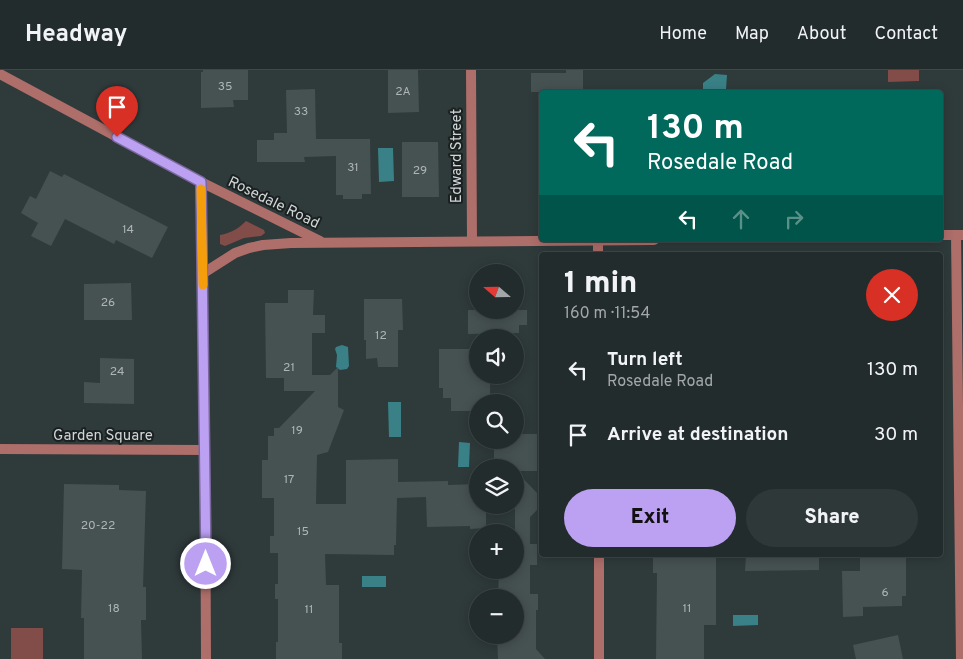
<!DOCTYPE html>
<meta charset="utf-8">
<style>
:root{--surface:#232c2c;--page:#2f3838;--text:#f1f3f6;--muted:#a3a7a9;--line:#404848;--accent:#bca0f2}
body{margin:0;font-family:Overpass,sans-serif;background:var(--page);color:var(--text);height:100vh;display:flex;flex-direction:column;font-size:19px;white-space:nowrap}
*{box-sizing:border-box;margin:0}
p{font-size:16px;color:var(--muted)}
.icon{flex:none;width:28px;height:28px;fill:none;stroke:currentColor;stroke-width:2;stroke-linecap:round;stroke-linejoin:round}
.map{position:relative;flex:1;overflow:hidden}
.side{position:absolute;left:539px;top:182px;width:404px;height:305px;display:flex;flex-direction:column;background:var(--surface);border-radius:5px;box-shadow:0 2px 12px #0003,0 0 0 1px var(--line)}
.side>*{flex:none}
.hud{position:absolute;left:539px;top:20px;width:404px;height:152px;border-radius:5px;box-shadow:0 2px 12px #0003,0 0 0 1px var(--line);background:#00695c;color:#fff;overflow:hidden}
.needle{width:32px;rotate:290deg}
.tools{position:absolute;left:469px;top:194px;display:grid;gap:10px}
.tools a{display:grid;place-items:center;width:55px;height:55px;border-radius:50%;background:var(--surface);box-shadow:0 2px 12px #0003,0 0 0 1px var(--line);font-size:25px}
.pin{position:absolute;display:grid;place-items:center;width:42px;height:42px;color:#fff;margin:-51px -21px;border-radius:50% 50% 50% 0;rotate:-45deg;box-shadow:0 0 5px #0007}
.pin .icon{rotate:45deg}
.me{position:absolute;width:55px;margin:-28px;rotate:0deg;stroke-linejoin:round;filter:drop-shadow(0 0 4px #0008)}
.turn{display:flex;align-items:center;gap:18px;height:105px;padding:0 25px;font-size:22px}
.turn .icon{width:65px;height:65px;stroke-width:2.5}
.turn b{display:block;font-size:35px;line-height:42px}
.lanes{display:flex;align-items:center;height:48px;padding:0 25px;background:#0003;justify-content:center;gap:25px;direction:ltr}
.lanes .off{opacity:.35}
.round{display:grid;place-items:center;flex:none;width:52px;height:52px;border-radius:26px;background:var(--page)}
.headline{display:flex;align-items:center;justify-content:space-between;height:85px;padding:0 25px}
h1{font-size:30px;font-weight:800;line-height:38px}
.button{display:flex;gap:10px;margin-top:auto;padding:10px 25px}
.button a{flex:1;height:58px;border-radius:30px;background:var(--accent);color:#111;font-size:20px;font-weight:800;line-height:58px;text-align:center}
.button a+a{background:var(--page);color:var(--text)}
ul{padding:0;list-style:none}
li{display:flex;align-items:center;gap:15px;height:65px;padding:0 25px}
li div{flex:1}
li b{display:block;font-size:19px}
li em{font-style:normal}
header{display:flex;align-items:center;gap:30px;box-sizing:border-box;height:70px;padding:0 25px;background:var(--surface);border-bottom:1px solid var(--line)}
header strong{font-size:24px}
nav{display:flex;gap:28px;margin-inline-start:auto;font-size:18px}
.map>svg:first-child{display:block}
.green{fill:#824d49}
.water{fill:#398187}
.building{fill:#465152}
.lines{fill:none;stroke-linecap:round;stroke-linejoin:round}
.minor{stroke:#ae6e6a;stroke-width:10}
.tertiary{stroke:#ae6e6a;stroke-width:10}
.route-casing{stroke:#7a689d;stroke-width:12}
.route{stroke:#bca0f2;stroke-width:9}
.slow{stroke:#f59e0b;stroke-width:9}
.labels{text-anchor:middle;stroke-width:4;stroke-linejoin:round;paint-order:stroke}
.number-label{font-size:12px;fill:#aeb5b6}
.street-label{font-size:15px;fill:#d0d6d7;stroke:#1b2020}
</style>
<header>
<strong>Headway</strong>
<nav><a>Home</a><a>Map</a><a>About</a><a>Contact</a></nav>
</header>
<div class="map">
<svg width="963" height="589" viewBox="0 0 963 589">
<rect width="100%" height="100%" fill="#2f3a3b"/>
<g class="green">
<polygon points="888,0 919,0 919,11 888,12"/>
<path d="M246,151L264,160L265,163L261,166L244,168L225,176L220,174V165C231,163 238,159 246,151Z"/>
<rect x="11" y="558" width="32" height="31"/>
</g>
<g class="water">
<polygon points="715,4 727,5 726,19 703,19 703,13"/>
<polygon points="378,78 393,78 394,111 379,112"/>
<polygon points="342,275 348,277 349,296 347,299 340,300 336,297 337,285 335,279 336,277"/>
<polygon points="388,332 401,332 401,367 389,367"/>
<polygon points="459,372 470,373 469,397 458,397"/>
<rect x="362" y="506" width="24" height="11"/>
<polygon points="733,545 758,545 758,555 733,556"/>
</g>
<g class="building">
<polygon points="203,0 248,0 248,30 233,30 234,37 201,38 201,2 203,2"/>
<polygon points="388,0 418,0 419,42 388,43"/>
<polygon points="566,0 583,0 583,22 531,22 531,3 566,3"/>
<polygon points="315,19 316,69 370,69 371,124 362,124 362,129 343,129 343,125 336,125 336,86 304,87 305,92 257,92 257,70 274,70 274,63 287,63 286,20"/>
<polygon points="402,72 438,72 439,127 402,127"/>
<polygon points="50,101 62,107 64,104 168,157 152,188 116,170 114,174 65,149 51,176 31,166 38,153 21,143 30,126 36,129"/>
<polygon points="131,213 132,250 84,250 84,214"/>
<polygon points="288,220 314,220 313,245 325,245 325,263 312,263 312,305 330,305 338,297 338,337 344,340 328,382 317,385 316,434 346,434 346,390 398,389 398,412 448,411 448,415 478,414 478,435 486,435 486,458 470,459 470,456 427,457 426,427 397,428 396,475 394,475 394,485 325,484 326,515 339,515 339,573 342,573 342,589 276,589 276,572 278,572 278,529 275,529 275,514 278,514 278,483 270,483 270,466 274,466 274,428 262,428 262,390 268,390 268,366 274,366 274,358 279,358 315,321 284,321 284,308 266,308 265,233 288,233"/>
<polygon points="364,229 402,229 403,260 398,260 398,297 378,297 377,288 366,289 366,270 364,270"/>
<polygon points="468,240 527,240 527,255 519,255 519,263 468,264"/>
<polygon points="439,279 478,279 478,305 490,306 490,332 478,332 478,341 451,341 451,328 443,328 443,318 439,318"/>
<polygon points="100,288 134,289 134,334 84,333 84,312 100,313"/>
<polygon points="515,364 537,364 537,401 516,401 537,423 537,440 530,447 530,474 537,474 537,495 530,495 530,524 538,524 538,540 536,540 536,579 545,589 498,589 497,565 515,565 515,528 498,528 499,500 515,500 515,398 494,398 494,370 515,370"/>
<polygon points="64,414 119,415 119,420 146,421 143,517 146,517 146,550 141,550 142,589 84,589 84,548 81,548 82,500 62,499"/>
<polygon points="653,485 716,485 716,555 704,555 704,589 656,589 657,503 653,503"/>
<polygon points="746,485 819,485 819,500 745,501"/>
<polygon points="860,485 906,485 906,526 902,526 902,536 863,537 863,546 843,547 842,501 860,501"/>
<polygon points="898,565 903,589 856,589 853,575"/>
</g>
<g class="lines">
<g class="minor">
<polyline points="471,0 472,171"/>
<polyline points="201,112 320,171"/>
<polyline points="940,165 963,165"/>
<polyline points="956,165 961,589"/>
<polyline points="598,185 598,170"/>
<polyline points="202,204 235,183 249,178 263,175 291,173 654,170"/>
<polyline points="0,379 205,380"/>
<polyline points="599,485 599,589"/>
</g>
<polyline class="tertiary" points="0,4 201,112 205,380 206,589"/>
</g>
<g class="lines">
<defs>
<polyline id="route" points="117,67 201,112 206,494"/>
</defs>
<use href="#route" class="route-casing"/>
<use href="#route" class="route"/>
<polyline class="slow" points="201,119 203,215"/>
</g>
<g class="labels">
<g class="number-label">
<text x="225" y="20">35</text>
<text x="403" y="25">2A</text>
<text x="301" y="45">33</text>
<text x="353" y="101">31</text>
<text x="420" y="104">29</text>
<text x="128" y="163">14</text>
<text x="108" y="236">26</text>
<text x="381" y="269">12</text>
<text x="289" y="301">21</text>
<text x="117" y="305">24</text>
<text x="297" y="364">19</text>
<text x="289" y="413">17</text>
<text x="98" y="459">20-22</text>
<text x="303" y="465">15</text>
<text x="885" y="526">6</text>
<text x="114" y="542">18</text>
<text x="687" y="542">11</text>
<text x="309" y="543">11</text>
</g>
<g class="street-label">
<text transform="translate(456 86) rotate(-90)" y="5">Edward Street</text>
<text transform="translate(274 132) rotate(26)" y="5">Rosedale Road</text>
<text x="103" y="370">Garden Square</text>
</g>
</g>
</svg>
<div class="tools">
<a><svg class="needle" viewBox="-14 -14 28 28"><path d="M0-13l5 13h-10z" fill="#e53935"/><path d="M0 13l5-13h-10z" fill="#a3a7a9"/></svg></a>
<a><svg class="icon" aria-label="sound" viewBox="0 0 24 24"><path d="M4 9h4l5-4v14l-5-4H4zM17 9q2 3 0 6"/></svg></a>
<a><svg class="icon" aria-label="search" viewBox="0 0 24 24"><circle cx="10" cy="10" r="6"/><path d="M15 15l6 6"/></svg></a>
<a><svg class="icon" aria-label="layers" viewBox="0 0 24 24"><path d="M12 4l9 5-9 5-9-5zM3 14l9 5 9-5"/></svg></a>
<a>+</a>
<a>−</a>
</div>
<div class="pin" style="left:117px;top:67px;background:#d93025"><svg class="icon" aria-label="arrive" viewBox="0 0 24 24"><path d="M6 21V4h12l-3 4 3 4H6"/></svg></div>
<svg class="me" style="left:206px;top:494px" viewBox="-20 -20 40 40"><circle r="17" fill="#bca0f2" stroke="#fff" stroke-width="3"/><path d="M0-11L8 9 0 5-8 9z" fill="#fff"/></svg>
<div class="hud">
<div class="turn"><svg class="icon" aria-label="left" viewBox="0 0 24 24"><path d="M17 20v-9H6M10 6l-5 5 5 5"/></svg><div><b>130 m</b>Rosedale Road</div></div>
<div class="lanes"><svg class="icon" aria-label="left" viewBox="0 0 24 24"><path d="M17 20v-9H6M10 6l-5 5 5 5"/></svg><svg class="icon off" aria-label="ahead" viewBox="0 0 24 24"><path d="M12 20V5M6 11l6-6 6 6"/></svg><svg class="icon off" aria-label="right" viewBox="0 0 24 24"><path d="M7 20v-9h11M14 6l5 5-5 5"/></svg></div>
</div>
<section class="side">
<div class="headline"><div><h1>1 min</h1><p>160 m · 11:54</p></div><a class="round" style="background:#d93025;color:#fff"><svg class="icon" aria-label="close" viewBox="0 0 24 24"><path d="M6 6l12 12M18 6L6 18"/></svg></a></div>
<ul>
<li><svg class="icon" aria-label="left" viewBox="0 0 24 24"><path d="M17 20v-9H6M10 6l-5 5 5 5"/></svg><div><b>Turn left</b><p>Rosedale Road</p></div><em>130 m</em></li>
<li><svg class="icon" aria-label="arrive" viewBox="0 0 24 24"><path d="M6 21V4h12l-3 4 3 4H6"/></svg><div><b>Arrive at destination</b></div><em>30 m</em></li>
</ul>
<div class="button"><a>Exit</a><a>Share</a></div>
</section>
</div>
